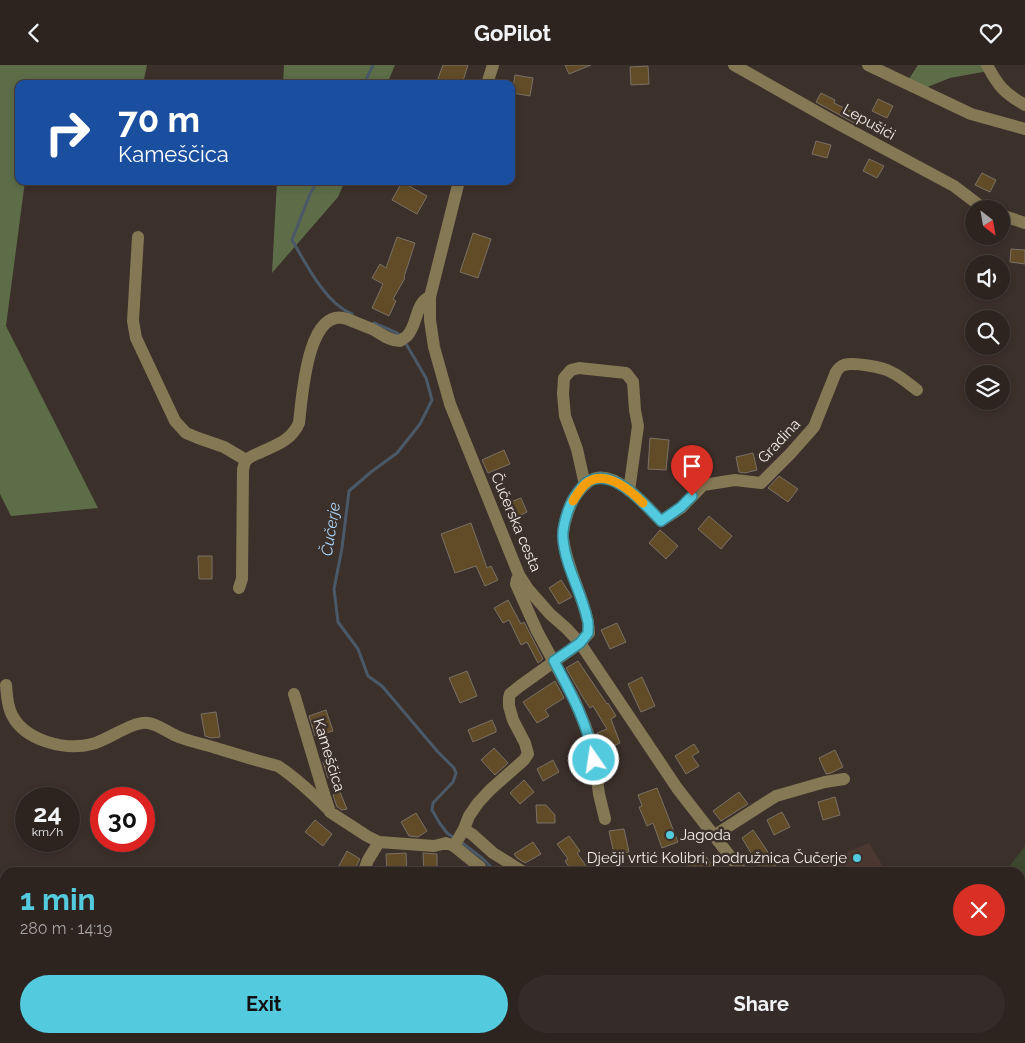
<!DOCTYPE html>
<meta charset="utf-8">
<style>
:root{--surface:#2d2420;--page:#352c29;--text:#f1f3f6;--muted:#a7a4a5;--line:#48413e;--accent:#54cade}
body{margin:0;font-family:Raleway,sans-serif;background:var(--page);color:var(--text);height:100vh;display:flex;flex-direction:column;font-size:19px;white-space:nowrap}
*{box-sizing:border-box;margin:0}
p{font-size:16px;color:var(--muted)}
.icon{flex:none;width:28px;height:28px;fill:none;stroke:currentColor;stroke-width:2;stroke-linecap:round;stroke-linejoin:round}
.map{position:relative;flex:1;overflow:hidden}
.drawer{position:absolute;left:0px;top:802px;width:1025px;height:176px;display:flex;flex-direction:column;background:var(--surface);border-radius:15px 15px 0 0;box-shadow:0 2px 8px #0003,0 0 0 1px var(--line)}
.drawer>*{flex:none}
.top-card{position:absolute;left:15px;top:15px;width:500px;height:105px;border-radius:10px;box-shadow:0 2px 8px #0003,0 0 0 1px var(--line);background:#1a4fa0;color:#fff;overflow:hidden}
.needle{width:32px;rotate:149deg}
.controls{position:absolute;left:965px;top:135px;display:grid;gap:10px}
.controls a{display:grid;place-items:center;width:45px;height:45px;border-radius:50%;background:var(--surface);box-shadow:0 2px 8px #0003,0 0 0 1px var(--line);font-size:25px}
.speed{position:absolute;left:15px;top:722px;display:flex;gap:10px;font-size:25px;font-weight:700;text-align:center}
.speed>*{display:grid;place-content:center;width:65px;height:65px;border-radius:50%;background:var(--surface);box-shadow:0 2px 8px #0003,0 0 0 1px var(--line);line-height:1}
.speed small{font-size:12px;font-weight:400}
.speed .limit{border:8px solid #d22;background:#fff;color:#111}
.pin{position:absolute;display:grid;place-items:center;width:42px;height:42px;color:#fff;margin:-51px -21px;border-radius:50% 50% 50% 0;rotate:-45deg;box-shadow:0 0 5px #0007}
.pin .icon{rotate:45deg}
.me{position:absolute;width:55px;margin:-28px;rotate:347deg;stroke-linejoin:round;filter:drop-shadow(0 0 4px #0008)}
.turn{display:flex;align-items:center;gap:18px;height:105px;padding:0 20px;font-size:22px}
.turn .icon{width:65px;height:65px;stroke-width:2.5}
.turn b{display:block;font-size:35px;line-height:42px}
.round{display:grid;place-items:center;flex:none;width:52px;height:52px;border-radius:26px;background:var(--page)}
.summary{display:flex;align-items:center;justify-content:space-between;height:85px;padding:0 20px}
h1{font-size:30px;font-weight:700;line-height:38px;color:var(--accent)}
.primary-button{display:flex;gap:10px;margin-top:auto;padding:10px 20px}
.primary-button a{flex:1;height:58px;border-radius:30px;background:var(--accent);color:#111;font-size:20px;font-weight:700;line-height:58px;text-align:center}
.primary-button a+a{background:var(--page);color:var(--text)}
header{display:flex;justify-content:space-between;align-items:center;height:65px;padding:0 20px;background:var(--surface);font-size:22px;font-weight:700}
.map>svg:first-child{display:block}
.built{fill:#4b3831}
.green{fill:#3c472e}
.forest{fill:#5d6d48}
.lines{fill:none;stroke-linecap:round;stroke-linejoin:round}
.stream{stroke:#4a5968;stroke-width:3}
.building{fill:#624c28;stroke:#797166}
.path{stroke:#9a908c;stroke-width:2;stroke-dasharray:2.5 2.5;stroke-linecap:butt}
.minor{stroke:#857854;stroke-width:12}
.route-casing{stroke:#378390;stroke-width:12}
.route{stroke:#54cade;stroke-width:9}
.slow{stroke:#f59e0b;stroke-width:9}
.poi-dot{fill:#54cade;stroke:#3c302b;stroke-width:2}
.labels{text-anchor:middle;stroke-width:5;stroke-linejoin:round;paint-order:stroke}
.street-label{font-size:15px;fill:#f6eeeb;stroke:#3c302b}
.poi-label{font-size:15px;fill:#f6eeeb;stroke:#3c302b;text-anchor:start}
.water-label{font-size:16px;font-style:italic;fill:#abd7fe;stroke:#3c302b}
</style>
<header><svg class="icon" aria-label="back" viewBox="0 0 24 24"><path d="M15 5l-7 7 7 7"/></svg>GoPilot<svg class="icon" aria-label="heart" viewBox="0 0 24 24"><path d="M12 20l-8-8c-3-5 5-10 8-4 3-6 11-1 8 4z"/></svg></header>
<div class="map">
<svg width="1025" height="978" viewBox="0 0 1025 978">
<rect width="100%" height="100%" fill="#3c302b"/>
<g class="built">
<polygon points="869,778 886,807 803,807"/>
<polygon points="725,974 854,974 857,978 718,978"/>
</g>
<polygon class="green" points="1025,781 1025,942 1023,945 1020,942 1020,808 1005,807"/>
<g class="forest">
<polygon points="0,0 147,0 143,19 19,19 19,116 25,116 6,261 98,443 11,451 0,429"/>
<polygon points="284,0 395,0 387,19 283,19"/>
<polygon points="918,0 983,0 988,6 950,13 925,23 907,17"/>
<polygon points="277,116 345,116 338,132 272,208"/>
</g>
<g class="lines">
<g class="stream">
<polyline points="364,19 373,0"/>
<path d="M317,116L310,129L292,175C306,199 326,239 352,249"/>
<polyline points="374,258 397,268 401,273"/>
<polyline points="405,277 426,313 432,335 420,359 397,388 371,407 349,426 342,483 334,524 338,557 358,584 368,611 382,621 438,687 454,703 456,708 453,717 433,738 432,745 439,757 447,768 456,774"/>
<polyline points="461,777 482,793 497,808"/>
<polyline points="611,974 614,978"/>
</g>
</g>
<g class="building">
<polygon points="443,0 468,0 462,19 436,19"/>
<polygon points="565,0 591,0 569,9"/>
<polygon points="648,1 649,19 631,20 630,2"/>
<polygon points="515,10 533,13 530,31 512,28"/>
<polygon points="821,28 835,35 834,38 863,52 858,60 816,37"/>
<polygon points="878,34 893,41 887,53 872,46"/>
<polygon points="816,76 831,80 827,93 812,89"/>
<polygon points="869,94 884,101 877,113 863,106"/>
<polygon points="982,108 996,115 990,127 975,120"/>
<polygon points="402,117 427,131 417,149 392,135"/>
<polygon points="473,168 491,174 478,213 460,207"/>
<polygon points="397,172 415,178 404,212 405,213 393,234 396,236 389,251 372,243 383,219 372,213 380,199 386,203"/>
<polygon points="1011,184 1025,185 1025,199 1010,197"/>
<polygon points="650,373 669,375 666,405 648,404"/>
<polygon points="504,385 510,399 488,408 482,395"/>
<polygon points="753,388 757,405 745,408 739,407 736,392"/>
<polygon points="779,411 798,424 788,437 768,423"/>
<polygon points="521,433 527,447 512,454 505,439"/>
<polygon points="709,451 732,471 721,484 698,464"/>
<polygon points="471,458 487,503 491,501 498,515 485,521 476,501 455,508 441,469"/>
<polygon points="660,465 678,481 666,494 649,478"/>
<polygon points="198,491 212,491 212,514 199,514"/>
<polygon points="561,515 572,532 559,539 549,523"/>
<polygon points="508,535 521,559 524,557 543,594 538,598 527,577 521,580 509,555 503,558 494,543"/>
<polygon points="617,558 626,577 610,584 601,565"/>
<polygon points="578,596 607,639 608,638 616,651 611,654 620,678 604,685 597,668 607,664 593,641 590,643 582,631 566,603"/>
<polygon points="467,606 477,631 460,638 449,613"/>
<polygon points="642,612 655,641 641,647 628,619"/>
<polygon points="555,616 564,633 545,645 549,651 537,658 523,637"/>
<polygon points="326,645 333,666 315,671 309,651"/>
<polygon points="216,647 220,672 211,673 205,671 201,649"/>
<polygon points="492,655 496,664 496,667 473,677 468,665"/>
<polygon points="694,679 699,687 692,691 699,701 686,709 675,691"/>
<polygon points="494,683 508,698 495,710 481,695"/>
<polygon points="835,685 843,702 831,708 826,709 819,693"/>
<polygon points="333,693 338,709 328,713 323,697"/>
<polygon points="553,695 559,707 543,716 537,704"/>
<polygon points="524,715 534,727 520,739 510,728"/>
<polygon points="657,723 678,777 662,783 653,758 647,761 639,742 642,741 638,730"/>
<polygon points="340,727 347,744 342,745 337,742 333,730"/>
<polygon points="739,727 748,739 721,756 713,746"/>
<polygon points="835,732 840,750 823,755 818,737"/>
<polygon points="536,740 546,740 555,750 555,758 537,758"/>
<polygon points="782,747 790,762 774,770 767,755"/>
<polygon points="416,748 427,766 418,772 409,771 401,757"/>
<polygon points="315,755 332,769 323,781 305,767"/>
<polygon points="624,764 629,787 614,789 609,766"/>
<polygon points="753,765 766,784 780,808 763,808 742,773"/>
<polygon points="569,771 580,786 577,788 591,808 573,808 565,796 568,794 557,779"/>
<polygon points="533,777 541,789 525,798 517,793 514,789"/>
<polygon points="347,786 360,794 353,808 335,808"/>
<polygon points="406,788 407,808 387,808 386,789"/>
<polygon points="423,788 437,789 437,808 424,808"/>
<polygon points="704,789 718,808 690,808 686,802"/>
</g>
<g class="lines">
<polyline class="path" points="854,974 856,978"/>
<g class="minor">
<polyline points="734,0 833,56 954,121 979,140 988,144"/>
<polyline points="868,0 971,49 1025,64"/>
<path d="M987,0C998,21 1004,28 1025,40"/>
<polyline points="487,19 493,0"/>
<polyline points="459,116 430,232 430,255 434,282 450,339 519,510 528,524 550,549 567,564 580,578 677,723 743,808"/>
<polyline points="1001,150 1025,158"/>
<polyline points="138,172 133,256 136,273 175,356 186,368 198,373 224,382 246,395"/>
<polyline points="585,420 577,384 565,351 563,329 564,313 571,305 579,303 626,308 633,317 635,345 638,361 629,426"/>
<polyline points="517,514 516,519 537,566 574,634 584,658 592,679 599,729 605,754"/>
<path d="M239,523L242,514L243,404C244,402 244,399 245,397C248,392 254,390 259,388C276,380 291,376 299,358C302,334 307,240 347,254C355,257 364,261 372,264C382,269 389,276 400,276C402,274 405,273 407,271C418,260 415,237 430,232"/>
<path d="M6,620C7,630 7,641 12,650C25,676 66,686 92,679C108,675 132,656 148,658C158,659 170,669 179,672C191,677 204,679 216,683C236,689 257,696 278,701C296,713 312,728 327,743"/>
<path d="M294,629L324,729L330,747L367,771L379,777L434,781L446,778L454,781L464,764L469,751L478,738L490,725L524,695L528,689L525,678L513,655L509,641V633L510,629L520,621L580,578L589,568C588,563 589,558 587,553C581,526 566,501 563,473C562,463 569,442 574,433C580,425 586,416 596,413C619,408 647,442 661,456L681,443L703,420L735,415L761,418L790,389L814,362L836,307C838,304 840,301 844,300C853,297 883,302 891,307C900,311 909,319 917,325"/>
<polyline points="464,764 473,770 493,788 522,806 528,808"/>
<polyline points="715,770 776,731 825,717 844,714"/>
<polyline points="454,781 480,802 483,808"/>
<polyline points="363,808 368,795 379,777"/>
<polyline points="1020,954 1025,953"/>
<polyline points="530,974 531,978"/>
<polyline points="887,974 894,978"/>
<polyline points="1018,974 1018,978"/>
<polyline points="215,978 217,974"/>
<polyline points="394,978 397,974"/>
</g>
</g>
<g class="lines">
<defs>
<path id="route" d="M594,695C588,659 571,628 554,596L580,578L588,568C588,563 589,558 587,553C581,526 565,501 563,473C562,463 568,442 574,433C578,427 582,420 589,416C615,403 645,440 661,456L681,442L692,431"/>
</defs>
<use href="#route" class="route-casing"/>
<use href="#route" class="route"/>
<path class="slow" d="M573,436C577,429 581,422 588,417C607,405 630,425 643,438"/>
</g>
<g class="poi-dot">
<circle cx="670" cy="770" r="5"/>
<circle cx="857" cy="793" r="5"/>
</g>
<g class="labels">
<g class="street-label">
<text transform="translate(869 57) rotate(29)" y="5">Lepušići</text>
<text transform="translate(779 376) rotate(-47)" y="5">Gradina</text>
<text transform="translate(516 457) rotate(67)" y="5">Čučerska cesta</text>
<text transform="translate(329 690) rotate(73)" y="5">Kameščica</text>
</g>
<g class="poi-label">
<text x="680" y="775">Jagoda</text>
<text x="847" y="798" text-anchor="end">Dječji vrtić Kolibri, podružnica Čučerje</text>
</g>
<g class="water-label">
<text transform="translate(330 464) rotate(-81)" y="6">Čučerje</text>
</g>
</g>
</svg>
<div class="controls">
<a><svg class="needle" viewBox="-14 -14 28 28"><path d="M0-13l5 13h-10z" fill="#e53935"/><path d="M0 13l5-13h-10z" fill="#a7a4a5"/></svg></a>
<a><svg class="icon" aria-label="sound" viewBox="0 0 24 24"><path d="M4 9h4l5-4v14l-5-4H4zM17 9q2 3 0 6"/></svg></a>
<a><svg class="icon" aria-label="search" viewBox="0 0 24 24"><circle cx="10" cy="10" r="6"/><path d="M15 15l6 6"/></svg></a>
<a><svg class="icon" aria-label="layers" viewBox="0 0 24 24"><path d="M12 4l9 5-9 5-9-5zM3 14l9 5 9-5"/></svg></a>
</div>
<div class="speed"><div>24<small>km/h</small></div><div class="limit">30</div></div>
<div class="pin" style="left:692px;top:431px;background:#d93025"><svg class="icon" aria-label="arrive" viewBox="0 0 24 24"><path d="M6 21V4h12l-3 4 3 4H6"/></svg></div>
<svg class="me" style="left:594px;top:695px" viewBox="-20 -20 40 40"><circle r="17" fill="#54cade" stroke="#fff" stroke-width="3"/><path d="M0-11L8 9 0 5-8 9z" fill="#fff"/></svg>
<div class="top-card">
<div class="turn"><svg class="icon" aria-label="right" viewBox="0 0 24 24"><path d="M7 20v-9h11M14 6l5 5-5 5"/></svg><div><b>70 m</b>Kameščica</div></div>
</div>
<section class="drawer">
<div class="summary"><div><h1>1 min</h1><p>280 m · 14:19</p></div><a class="round" style="background:#d93025;color:#fff"><svg class="icon" aria-label="close" viewBox="0 0 24 24"><path d="M6 6l12 12M18 6L6 18"/></svg></a></div>
<div class="primary-button"><a>Exit</a><a>Share</a></div>
</section>
</div>
